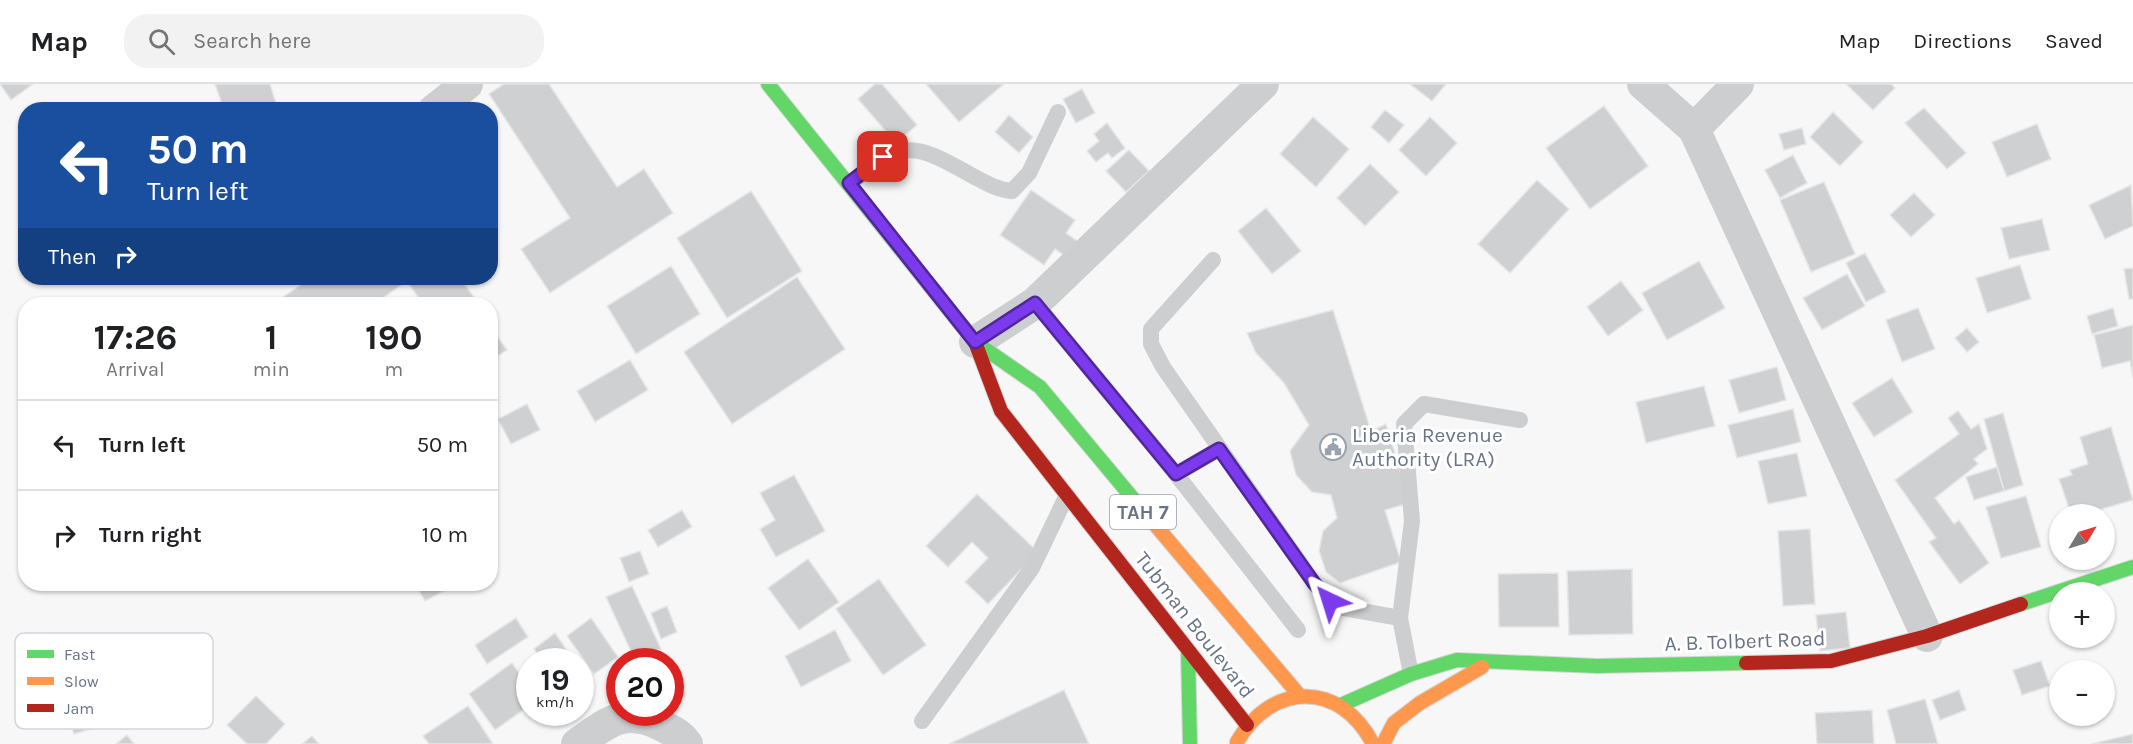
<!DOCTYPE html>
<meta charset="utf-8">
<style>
:root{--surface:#fff;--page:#f2f2f2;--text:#202124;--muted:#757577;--line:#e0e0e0}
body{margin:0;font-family:Karla,sans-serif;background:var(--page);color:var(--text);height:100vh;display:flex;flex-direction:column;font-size:22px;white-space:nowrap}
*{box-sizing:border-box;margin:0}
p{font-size:20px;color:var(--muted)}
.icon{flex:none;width:33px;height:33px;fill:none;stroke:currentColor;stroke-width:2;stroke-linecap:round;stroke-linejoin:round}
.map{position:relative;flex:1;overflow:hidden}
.panel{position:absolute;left:18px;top:213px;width:480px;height:294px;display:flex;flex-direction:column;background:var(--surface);border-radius:24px;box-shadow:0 2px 4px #0004}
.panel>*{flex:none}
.hud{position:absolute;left:18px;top:18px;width:480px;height:183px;border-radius:24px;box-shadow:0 2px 4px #0004;background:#1a4fa0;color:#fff;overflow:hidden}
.needle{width:39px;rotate:52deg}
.buttons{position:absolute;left:2049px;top:420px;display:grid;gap:12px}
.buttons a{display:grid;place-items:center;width:66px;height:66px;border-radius:50%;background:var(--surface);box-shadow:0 2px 4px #0004;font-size:30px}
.speed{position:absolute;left:516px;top:564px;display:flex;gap:12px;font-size:30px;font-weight:700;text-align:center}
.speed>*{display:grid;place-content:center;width:78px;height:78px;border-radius:50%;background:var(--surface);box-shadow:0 2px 4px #0004;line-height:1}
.speed small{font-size:15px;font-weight:400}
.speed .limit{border:9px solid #d22;background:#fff;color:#111}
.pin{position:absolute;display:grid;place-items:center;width:51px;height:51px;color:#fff;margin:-26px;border-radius:12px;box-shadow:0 3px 9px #0006}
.me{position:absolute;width:66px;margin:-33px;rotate:319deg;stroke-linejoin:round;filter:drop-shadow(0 0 4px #0008)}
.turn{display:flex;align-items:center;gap:21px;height:126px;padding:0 30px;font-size:27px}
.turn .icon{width:78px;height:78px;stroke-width:2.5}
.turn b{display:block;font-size:42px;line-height:51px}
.then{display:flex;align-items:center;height:57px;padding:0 30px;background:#0003;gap:12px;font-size:22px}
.eta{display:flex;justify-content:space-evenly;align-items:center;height:102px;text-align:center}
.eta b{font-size:36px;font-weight:700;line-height:42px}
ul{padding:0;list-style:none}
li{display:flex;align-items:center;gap:18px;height:90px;padding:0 30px;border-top:2px solid var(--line)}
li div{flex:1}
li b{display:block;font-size:22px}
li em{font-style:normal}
header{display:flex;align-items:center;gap:36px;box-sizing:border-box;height:84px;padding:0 30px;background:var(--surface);border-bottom:2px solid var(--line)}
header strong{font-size:28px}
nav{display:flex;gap:33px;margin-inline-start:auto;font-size:21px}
.search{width:420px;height:54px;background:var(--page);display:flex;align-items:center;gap:15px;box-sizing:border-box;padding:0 21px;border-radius:24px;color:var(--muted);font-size:22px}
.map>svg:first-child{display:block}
.building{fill:#cfd0d2;stroke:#e6e6e6;stroke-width:1.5}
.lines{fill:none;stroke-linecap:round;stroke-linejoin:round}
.fast-casing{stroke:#d4d5d6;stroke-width:16}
.slow-casing{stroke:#d4d5d6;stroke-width:16}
.jam-casing{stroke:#d4d5d6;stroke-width:16}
.lane{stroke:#cdced0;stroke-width:16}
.street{stroke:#cdced0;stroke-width:32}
.fast{stroke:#63d668;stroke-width:14}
.slow{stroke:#ff974d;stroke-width:14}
.jam{stroke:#b3261e;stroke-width:14}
.route-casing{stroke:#51269a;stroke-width:15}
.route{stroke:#7c3aed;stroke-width:10}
.labels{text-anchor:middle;stroke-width:6;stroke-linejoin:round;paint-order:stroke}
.shield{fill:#fff;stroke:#959eaa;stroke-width:1.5}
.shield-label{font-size:20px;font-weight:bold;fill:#687486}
.poi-label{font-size:21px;fill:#687486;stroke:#fff;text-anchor:start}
.street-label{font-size:21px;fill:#687486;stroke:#fff}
.key{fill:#fff;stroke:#d2d5db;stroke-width:1.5}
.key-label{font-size:16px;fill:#687486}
</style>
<header>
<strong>Map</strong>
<div class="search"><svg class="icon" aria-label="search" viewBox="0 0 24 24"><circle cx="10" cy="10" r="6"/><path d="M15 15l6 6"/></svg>Search here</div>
<nav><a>Map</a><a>Directions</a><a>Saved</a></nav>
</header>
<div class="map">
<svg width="2133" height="660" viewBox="0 0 2133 660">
<rect width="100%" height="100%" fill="#f7f7f7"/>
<g class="building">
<polygon points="0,0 33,0 11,16"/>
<polygon points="215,0 270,0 278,26 224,26"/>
<polygon points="504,0 549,0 617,103 644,85 673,129 550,209 521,165 570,134 489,10"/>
<polygon points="875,0 882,0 917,41 896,59 858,15"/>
<polygon points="926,0 1004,0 959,38"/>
<polygon points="1410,0 1446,0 1432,17"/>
<polygon points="1846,0 1891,0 1895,4 1873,26"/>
<polygon points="1082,5 1095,29 1076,39 1063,15"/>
<polygon points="1604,22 1648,82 1590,125 1546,64"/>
<polygon points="1924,24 1966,69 1947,85 1905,39"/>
<polygon points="1385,26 1404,41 1389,59 1371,43"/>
<polygon points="1833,28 1863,58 1840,82 1810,53"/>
<polygon points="1009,31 1033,53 1019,69 995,48"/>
<polygon points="1313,33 1349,65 1316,103 1280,70"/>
<polygon points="1430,33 1457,59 1426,92 1399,66"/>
<polygon points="1107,39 1125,64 1112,74 1108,69 1096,78 1087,67 1099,57 1094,50"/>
<polygon points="2037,40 2051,75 2007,93 1992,58"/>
<polygon points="1802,44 1806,60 1784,66 1779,50"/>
<polygon points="1129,66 1149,87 1126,108 1106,87"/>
<polygon points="1793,71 1807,99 1780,114 1765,86"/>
<polygon points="1370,80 1399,108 1365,142 1337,114"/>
<polygon points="1537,96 1569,125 1510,189 1478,160"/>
<polygon points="1824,98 1855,170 1811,188 1780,116"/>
<polygon points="2131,101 2133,142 2105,155 2089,121"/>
<polygon points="1031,106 1075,136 1066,149 1084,162 1073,178 1055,165 1044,181 1000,151"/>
<polygon points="751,107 802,187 727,234 677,154"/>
<polygon points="1914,109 1935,131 1911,153 1890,131"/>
<polygon points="1266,124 1301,167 1272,190 1238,147"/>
<polygon points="2042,135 2050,166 2009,175 2001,144"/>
<polygon points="1865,169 1886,208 1866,218 1846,179"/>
<polygon points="1699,177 1725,224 1667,256 1642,209"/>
<polygon points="2020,181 2031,215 1987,229 1976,194"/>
<polygon points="671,182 700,230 636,270 607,222"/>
<polygon points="2133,184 2133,215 2129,215 2124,185"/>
<polygon points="1847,190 1865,222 1822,246 1803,214"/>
<polygon points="797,193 845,265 732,340 684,268"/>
<polygon points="311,194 460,194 479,220 423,220 407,197 374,220 273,220"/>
<polygon points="1621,197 1643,226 1608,252 1587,223"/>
<polygon points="1918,224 1935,265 1902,278 1886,236"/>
<polygon points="2113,224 2118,242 2092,250 2087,232"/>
<polygon points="1333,226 1371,347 1386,340 1410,419 1385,426 1401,478 1340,499 1326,488 1319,467 1323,447 1337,434 1331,411 1312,408 1296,391 1290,367 1309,341 1284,299 1256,269 1247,249"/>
<polygon points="2133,241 2133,294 2130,277 2102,284 2094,251"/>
<polygon points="490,242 507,266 490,277"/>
<polygon points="1967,244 1979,258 1967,268 1955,254"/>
<polygon points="630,276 648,306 595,338 577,307"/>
<polygon points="1777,283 1786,316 1739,329 1729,296"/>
<polygon points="1892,294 1913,328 1874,353 1852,319"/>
<polygon points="1704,302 1715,342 1646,359 1636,318"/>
<polygon points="527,320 540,346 511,360 498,335"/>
<polygon points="1793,325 1801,358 1737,374 1728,341"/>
<polygon points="1958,327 1971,345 1979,340 1987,365 1974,375 1978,380 1935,414 1954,440 1959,436 1989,479 1960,500 1929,458 1936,454 1895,396 1959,350 1948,334"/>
<polygon points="2003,329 2023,401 2004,407 1984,335"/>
<polygon points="2111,343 2133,416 2085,430 2083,426 2071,430 2059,395 2072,391 2070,386 2088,380 2080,353"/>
<polygon points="1797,369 1807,412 1768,420 1758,377"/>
<polygon points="1997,383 2004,407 1974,416 1966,393"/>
<polygon points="794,391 825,447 776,473 760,445 775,436 760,409"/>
<polygon points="977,410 1038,468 988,520 965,498 988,474 972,458 948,483 926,462"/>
<polygon points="2026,412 2041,463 2001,474 1986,423"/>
<polygon points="682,426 692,443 658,463 648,446"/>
<polygon points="1810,445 1815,520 1783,522 1778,447"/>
<polygon points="640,467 649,490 629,498 620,474"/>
<polygon points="808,475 839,518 799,546 768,504"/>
<polygon points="1632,485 1633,550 1569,551 1567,487"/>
<polygon points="1558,489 1559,543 1499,543 1498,490"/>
<polygon points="879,495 926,561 883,591 836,525"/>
<polygon points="415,500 457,500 425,517"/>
<polygon points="632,502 661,565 635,576 606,513"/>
<polygon points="667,522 677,548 661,555 651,529"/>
<polygon points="1846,528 1850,564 1820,567 1816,531"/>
<polygon points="516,534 528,553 487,580 475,561"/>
<polygon points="591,534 618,573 594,590 567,552"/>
<polygon points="835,546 851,577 801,603 785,572"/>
<polygon points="555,549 575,578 544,578 534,565"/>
<polygon points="2041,577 2050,602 2022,611 2013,586"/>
<polygon points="512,579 530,604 530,621 495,646 469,610"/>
<polygon points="1064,606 1089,660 949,660"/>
<polygon points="1959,606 1966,626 1940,636 1932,616"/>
<polygon points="256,612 285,640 266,660 247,660 227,641"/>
<polygon points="100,614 108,640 74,650 66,624"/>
<polygon points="1925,615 1938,660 1896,660 1887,626"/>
<polygon points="468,622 493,660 429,660 423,652"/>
<polygon points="1872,626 1874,660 1817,660 1815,629"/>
<polygon points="2133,650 2133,660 2091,660"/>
<polygon points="127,651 134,660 116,660"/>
<polygon points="312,652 319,660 302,660"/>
</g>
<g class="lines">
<defs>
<g id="fast">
<polyline points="768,0 975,258 1040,303 1135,417"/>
<polyline points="2021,520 2133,483"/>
<polyline points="1188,566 1190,660"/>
<polyline points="1341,621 1411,590 1457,576 1597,582 1746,579"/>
</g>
<g id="slow">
<polyline points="1135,417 1300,612"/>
<path d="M1237,658C1272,597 1341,597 1373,660"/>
<polyline points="1383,660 1394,639 1420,619 1482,583"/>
</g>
<g id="jam">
<polyline points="975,258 1001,327 1247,641"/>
<polyline points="1746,579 1831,577 1927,552 2021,520"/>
</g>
</defs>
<use href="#fast" class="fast-casing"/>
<use href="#slow" class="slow-casing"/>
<use href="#jam" class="jam-casing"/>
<g class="lane">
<path d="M849,100C906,55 911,58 973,92C986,99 998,106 1012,107L1029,89L1058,28"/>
<polyline points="1213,176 1151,245 1151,260 1163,283 1314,499 1330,517 1344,524 1400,534"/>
<polyline points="1035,219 1176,390 1298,546"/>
<polyline points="1176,390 1219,365"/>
<polyline points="1411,590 1400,534 1412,437 1404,340 1424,320 1520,336"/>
<polyline points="922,637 1032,484 1067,411"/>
</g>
<g class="street">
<polyline points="1643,0 1694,45"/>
<polyline points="1738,0 1694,45 1927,552"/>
<polyline points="434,26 467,0"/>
<polyline points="975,258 1035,219 1263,0"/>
<path d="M577,660C608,638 624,623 661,641C672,647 680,650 687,660"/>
</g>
<use href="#fast" class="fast"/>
<use href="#slow" class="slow"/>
<use href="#jam" class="jam"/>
</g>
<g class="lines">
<defs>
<polyline id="route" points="883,73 849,99 975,258 1035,219 1176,390 1219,365 1314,499 1330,517"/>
</defs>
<use href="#route" class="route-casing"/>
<use href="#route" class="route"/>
</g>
<defs>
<symbol id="civic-ring" viewBox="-11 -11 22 22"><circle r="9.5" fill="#fff" stroke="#9aa2ae" stroke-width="1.5"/><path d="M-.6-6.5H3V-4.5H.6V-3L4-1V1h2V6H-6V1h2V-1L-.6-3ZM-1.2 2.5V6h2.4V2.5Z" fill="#9aa2ae"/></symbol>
</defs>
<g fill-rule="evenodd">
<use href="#civic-ring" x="1318" y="348" width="30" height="30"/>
</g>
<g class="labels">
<rect class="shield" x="1110" y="411" width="66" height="34" rx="4.5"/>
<g class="shield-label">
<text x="1143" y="435">TAH 7</text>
</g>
<g class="poi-label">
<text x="1352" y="358">Liberia Revenue<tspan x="1352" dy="24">Authority (LRA)</tspan></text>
</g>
<g class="street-label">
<text transform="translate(1195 541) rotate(52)" y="7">Tubman Boulevard</text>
<text transform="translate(1745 557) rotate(-2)" y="7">A. B. Tolbert Road</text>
</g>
</g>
<rect x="15" y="549" width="198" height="96" rx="9" class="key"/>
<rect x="27" y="566" width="27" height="8" fill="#63d668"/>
<rect x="27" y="593" width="27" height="8" fill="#ff974d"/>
<rect x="27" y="620" width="27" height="8" fill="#b3261e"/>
<g class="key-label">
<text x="64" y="576">Fast</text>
<text x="64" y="603">Slow</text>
<text x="64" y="630">Jam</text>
</g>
</svg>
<div class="buttons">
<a><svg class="needle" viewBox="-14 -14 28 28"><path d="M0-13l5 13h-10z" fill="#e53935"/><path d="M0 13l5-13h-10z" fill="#757577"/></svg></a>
<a>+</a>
<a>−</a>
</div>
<div class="speed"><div>19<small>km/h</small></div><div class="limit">20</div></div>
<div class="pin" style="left:883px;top:73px;background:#d93025"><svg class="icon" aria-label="arrive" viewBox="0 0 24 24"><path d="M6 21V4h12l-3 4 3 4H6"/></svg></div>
<svg class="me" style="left:1330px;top:517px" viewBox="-20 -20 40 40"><path d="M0-17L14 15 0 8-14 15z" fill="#7c3aed" stroke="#fff" stroke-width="4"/></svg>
<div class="hud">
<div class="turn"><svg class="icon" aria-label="left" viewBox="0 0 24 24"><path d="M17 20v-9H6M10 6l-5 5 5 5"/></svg><div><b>50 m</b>Turn left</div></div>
<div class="then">Then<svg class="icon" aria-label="right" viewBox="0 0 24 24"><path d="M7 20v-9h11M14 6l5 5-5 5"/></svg></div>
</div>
<section class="panel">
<div class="eta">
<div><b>17:26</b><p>Arrival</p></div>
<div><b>1</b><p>min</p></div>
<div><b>190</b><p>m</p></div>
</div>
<ul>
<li><svg class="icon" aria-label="left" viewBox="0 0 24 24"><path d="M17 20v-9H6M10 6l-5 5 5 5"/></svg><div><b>Turn left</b></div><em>50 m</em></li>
<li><svg class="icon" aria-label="right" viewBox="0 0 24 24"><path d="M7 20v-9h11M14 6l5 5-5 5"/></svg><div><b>Turn right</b></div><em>10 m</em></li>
</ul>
</section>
</div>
